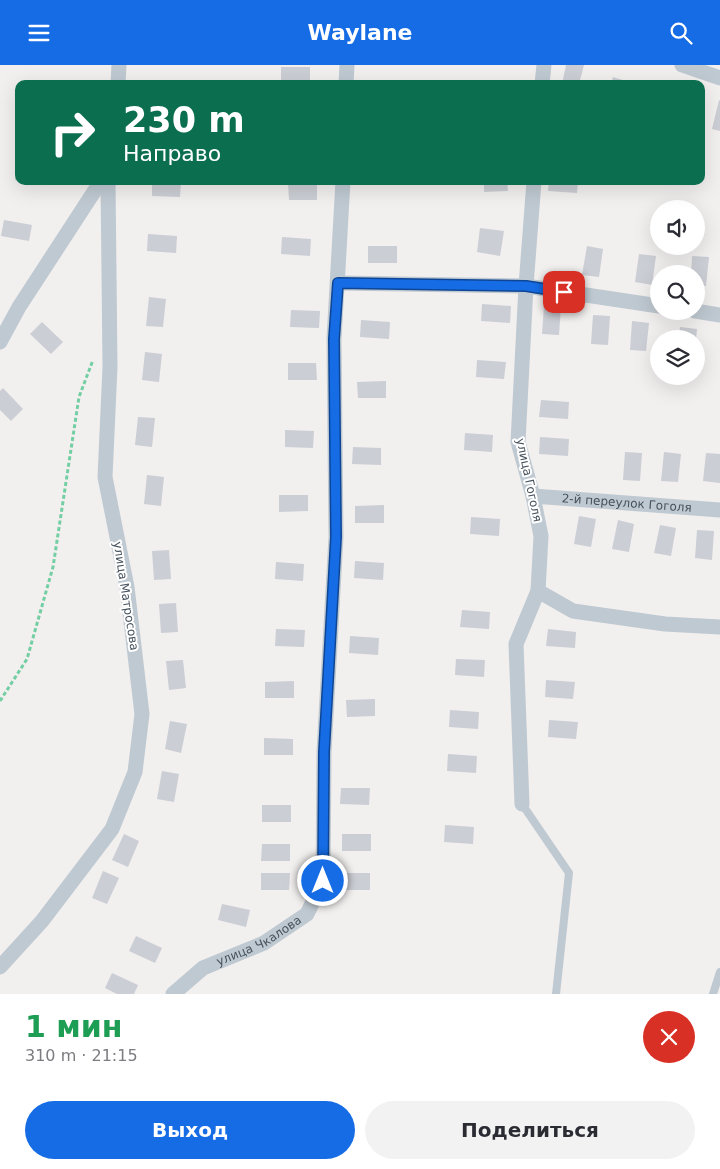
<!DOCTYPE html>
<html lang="ru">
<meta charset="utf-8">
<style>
:root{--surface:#fff;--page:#f2f2f3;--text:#2b2b33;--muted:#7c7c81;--accent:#156ce5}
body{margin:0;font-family:"DejaVu Sans",sans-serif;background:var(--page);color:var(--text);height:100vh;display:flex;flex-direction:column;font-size:19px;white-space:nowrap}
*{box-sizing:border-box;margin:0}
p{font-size:16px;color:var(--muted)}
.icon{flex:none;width:28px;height:28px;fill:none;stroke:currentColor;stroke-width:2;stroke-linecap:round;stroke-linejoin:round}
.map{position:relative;height:929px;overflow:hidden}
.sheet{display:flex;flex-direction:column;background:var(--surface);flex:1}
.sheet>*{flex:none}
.top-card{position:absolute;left:15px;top:15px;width:690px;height:105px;border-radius:10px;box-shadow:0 5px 20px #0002;background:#0b6e4f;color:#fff;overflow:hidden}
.buttons{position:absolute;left:650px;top:135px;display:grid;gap:10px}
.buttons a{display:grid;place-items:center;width:55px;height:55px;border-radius:50%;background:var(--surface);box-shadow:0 5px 20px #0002;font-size:25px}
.pin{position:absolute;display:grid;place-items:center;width:42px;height:42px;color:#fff;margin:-21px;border-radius:10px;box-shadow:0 2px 8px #0006}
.me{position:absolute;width:55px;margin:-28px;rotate:0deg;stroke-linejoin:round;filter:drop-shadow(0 0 4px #0008)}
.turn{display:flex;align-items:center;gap:18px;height:105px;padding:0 25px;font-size:22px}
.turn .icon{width:65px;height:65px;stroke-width:2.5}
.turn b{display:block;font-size:35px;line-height:42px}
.round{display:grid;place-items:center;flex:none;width:52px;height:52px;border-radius:26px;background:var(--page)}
.head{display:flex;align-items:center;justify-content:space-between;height:85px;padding:0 25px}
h1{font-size:30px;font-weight:600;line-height:38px;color:#1e9e55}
.action{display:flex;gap:10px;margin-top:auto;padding:10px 25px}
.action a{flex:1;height:58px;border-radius:30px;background:var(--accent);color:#fff;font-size:20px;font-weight:600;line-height:58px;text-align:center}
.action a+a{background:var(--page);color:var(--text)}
header{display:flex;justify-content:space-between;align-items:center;height:65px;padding:0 25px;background:var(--accent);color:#fff;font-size:22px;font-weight:600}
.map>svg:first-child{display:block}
.building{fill:#cbced4}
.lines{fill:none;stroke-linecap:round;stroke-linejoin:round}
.path{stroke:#73cfa3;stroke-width:3;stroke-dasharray:4 2.5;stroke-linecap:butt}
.service{stroke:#bfc9d1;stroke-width:8}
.minor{stroke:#bfc9d1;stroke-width:15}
.route-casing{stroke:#0e4695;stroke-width:12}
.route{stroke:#156ce5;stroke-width:9}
.labels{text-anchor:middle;stroke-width:4;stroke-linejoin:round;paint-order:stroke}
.street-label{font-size:12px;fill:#46525d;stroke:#fff}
</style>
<header><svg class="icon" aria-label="menu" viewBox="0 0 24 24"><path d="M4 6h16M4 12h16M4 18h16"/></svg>Waylane<svg class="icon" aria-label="search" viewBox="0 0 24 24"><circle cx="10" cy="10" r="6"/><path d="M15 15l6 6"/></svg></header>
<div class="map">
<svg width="720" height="929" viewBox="0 0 720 929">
<rect width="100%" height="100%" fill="#f2efef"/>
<g class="building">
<polygon points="566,0 584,0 579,19 562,19"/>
<rect x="281" y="2" width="29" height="17"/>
<polygon points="613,12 629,17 629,19 611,19"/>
<polygon points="719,35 720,36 720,66 712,64"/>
<polygon points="18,99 19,100 19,116 15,115"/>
<polygon points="26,116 44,116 43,120"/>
<polygon points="152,116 181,116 180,132 152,131"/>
<polygon points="370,116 399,116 399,119 370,118"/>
<polygon points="484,116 507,116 508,126 484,127"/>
<polygon points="549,116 578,116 577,128 548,126"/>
<polygon points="288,118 317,118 317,135 289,135"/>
<polygon points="4,155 32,160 29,176 1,171"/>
<polygon points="480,163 504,166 500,191 477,187"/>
<polygon points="148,169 177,171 176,188 147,186"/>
<polygon points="282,172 311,174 310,191 281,189"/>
<rect x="368" y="181" width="29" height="17"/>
<polygon points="587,181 603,184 599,212 582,210"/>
<polygon points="639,189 656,191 652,220 635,217"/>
<polygon points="692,191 709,192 706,221 696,220 696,209 691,209"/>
<polygon points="149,232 166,234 163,262 146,261"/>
<polygon points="482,239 511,241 510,258 481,256"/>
<polygon points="544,240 561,241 559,270 542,269"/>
<polygon points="291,245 320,246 319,263 290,262"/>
<polygon points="593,250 610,251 608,280 591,279"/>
<polygon points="361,255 390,257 389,274 360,272"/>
<polygon points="632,256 649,258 646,286 630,285"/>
<polygon points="42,257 63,277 51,289 30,269"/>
<polygon points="680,262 697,264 696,274 679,274"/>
<polygon points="145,287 162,289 159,317 142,315"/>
<polygon points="477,295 506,297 504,314 476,312"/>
<polygon points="288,298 316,298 317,315 288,315"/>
<polygon points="386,316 386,333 358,333 357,317"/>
<polygon points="3,323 23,344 11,356 0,345 0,326"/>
<polygon points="541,335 569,337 568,354 539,352"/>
<polygon points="138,352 155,353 152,382 135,380"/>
<polygon points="285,365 314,366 313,383 285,382"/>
<polygon points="465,368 493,370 492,387 464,385"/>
<polygon points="540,372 569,374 568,391 539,389"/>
<polygon points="353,382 381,383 381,400 352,399"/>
<polygon points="625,387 642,388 640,416 623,415"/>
<polygon points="664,387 681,389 678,417 661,416"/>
<polygon points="706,388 720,389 720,418 703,416"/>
<polygon points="147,410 164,412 161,441 144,439"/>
<polygon points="279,430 308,430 308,446 279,447"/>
<polygon points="384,440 384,458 355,458 355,441"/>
<polygon points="579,451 596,454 591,482 574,479"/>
<polygon points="471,452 500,454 499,471 470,469"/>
<polygon points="618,455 634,459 629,487 612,484"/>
<polygon points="660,460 676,463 671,491 654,488"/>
<polygon points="697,465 714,466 712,495 695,493"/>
<polygon points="169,485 171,514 154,515 152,486"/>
<polygon points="355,496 384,498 383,515 354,513"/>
<polygon points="276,497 304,499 303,516 275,514"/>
<polygon points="176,538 178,567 161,568 159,539"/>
<polygon points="462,545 490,547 489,564 460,562"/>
<polygon points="276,564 305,565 304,582 275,581"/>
<polygon points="548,564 576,567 575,583 546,581"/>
<polygon points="350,571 379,573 378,590 349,588"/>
<polygon points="456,594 485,595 484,612 455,610"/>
<polygon points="183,595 186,623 169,625 166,596"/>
<polygon points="546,615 575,617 573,634 545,632"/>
<polygon points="294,616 294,633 265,633 265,617"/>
<polygon points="375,634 375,651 347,652 346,635"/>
<polygon points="450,645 479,647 478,664 449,662"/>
<polygon points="549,655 578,657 576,674 548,672"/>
<polygon points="170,656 187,659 181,688 165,684"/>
<polygon points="264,673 293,674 293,690 264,690"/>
<polygon points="448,689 477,691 476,708 447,706"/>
<polygon points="162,706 179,709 174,737 157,734"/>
<polygon points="341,723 370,723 369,740 340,739"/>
<rect x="262" y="740" width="29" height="17"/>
<polygon points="445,760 474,762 473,779 444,777"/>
<polygon points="124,769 139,776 128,802 112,795"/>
<rect x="342" y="769" width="29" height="17"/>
<polygon points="262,779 290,779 290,796 261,796"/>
<polygon points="103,806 119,813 107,839 92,833"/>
<polygon points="261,808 290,808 289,825 261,825"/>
<rect x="341" y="808" width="29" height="17"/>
<polygon points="222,839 250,845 246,862 218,855"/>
<polygon points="136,871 162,883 155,898 129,886"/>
<polygon points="112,908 138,920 134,929 117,929 105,923"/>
</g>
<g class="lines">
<polyline class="path" points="0,636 27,594 53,502 79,332 93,295"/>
<g class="service">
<polyline points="522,739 569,808 556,929"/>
<polyline points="713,929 720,907"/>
</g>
<g class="minor">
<polyline points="682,0 720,13"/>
<polyline points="118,19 119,0"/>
<polyline points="346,19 347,0"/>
<polyline points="542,19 544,0"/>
<polyline points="338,218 526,221 659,241"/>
<polyline points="695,246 720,250"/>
<polyline points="0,277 19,242 101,116"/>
<path id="s1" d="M533,431L720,445"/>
<polyline points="538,526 573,546 665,559 720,562"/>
<polyline points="522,739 516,579 538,526 541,471 533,431 518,377 526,221 534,116"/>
<polyline points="0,902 42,856 112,764 135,707 142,649 127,522 105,412 110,302 108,116"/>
<path id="s2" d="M173,929L203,903L264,878L307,849L323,816L324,687L336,472L334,274L343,116"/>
</g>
</g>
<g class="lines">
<defs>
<polyline id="route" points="323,816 324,687 336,472 334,274 338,218 526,221 564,227"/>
</defs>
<use href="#route" class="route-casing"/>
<use href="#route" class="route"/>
</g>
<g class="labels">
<g class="street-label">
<text transform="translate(529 415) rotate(78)" y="4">улица Гоголя</text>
<text dy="4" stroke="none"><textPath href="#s1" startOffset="94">2-й переулок Гоголя</textPath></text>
<text transform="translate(126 531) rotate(81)" y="4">улица Матросова</text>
<text dy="4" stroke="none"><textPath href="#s2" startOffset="102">улица Чкалова</textPath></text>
</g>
</g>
</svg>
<div class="buttons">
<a><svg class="icon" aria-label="sound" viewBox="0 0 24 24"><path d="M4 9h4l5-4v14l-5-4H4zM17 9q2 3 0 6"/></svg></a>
<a><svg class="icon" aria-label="search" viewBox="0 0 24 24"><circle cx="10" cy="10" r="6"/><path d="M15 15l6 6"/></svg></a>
<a><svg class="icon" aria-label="layers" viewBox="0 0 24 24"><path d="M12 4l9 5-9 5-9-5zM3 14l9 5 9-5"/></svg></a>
</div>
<div class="pin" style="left:564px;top:227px;background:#d93025"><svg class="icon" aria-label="arrive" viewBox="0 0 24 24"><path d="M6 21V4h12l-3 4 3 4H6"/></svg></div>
<svg class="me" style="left:323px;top:816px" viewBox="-20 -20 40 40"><circle r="17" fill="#156ce5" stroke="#fff" stroke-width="3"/><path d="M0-11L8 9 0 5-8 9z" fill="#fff"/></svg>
<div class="top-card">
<div class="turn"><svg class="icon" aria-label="right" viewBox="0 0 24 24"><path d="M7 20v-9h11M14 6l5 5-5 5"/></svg><div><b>230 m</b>Направо</div></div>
</div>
</div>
<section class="sheet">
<div class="head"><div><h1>1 мин</h1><p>310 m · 21:15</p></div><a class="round" style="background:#d93025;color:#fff"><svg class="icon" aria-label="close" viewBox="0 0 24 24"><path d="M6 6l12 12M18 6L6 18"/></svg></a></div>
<div class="action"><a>Выход</a><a>Поделиться</a></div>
</section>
